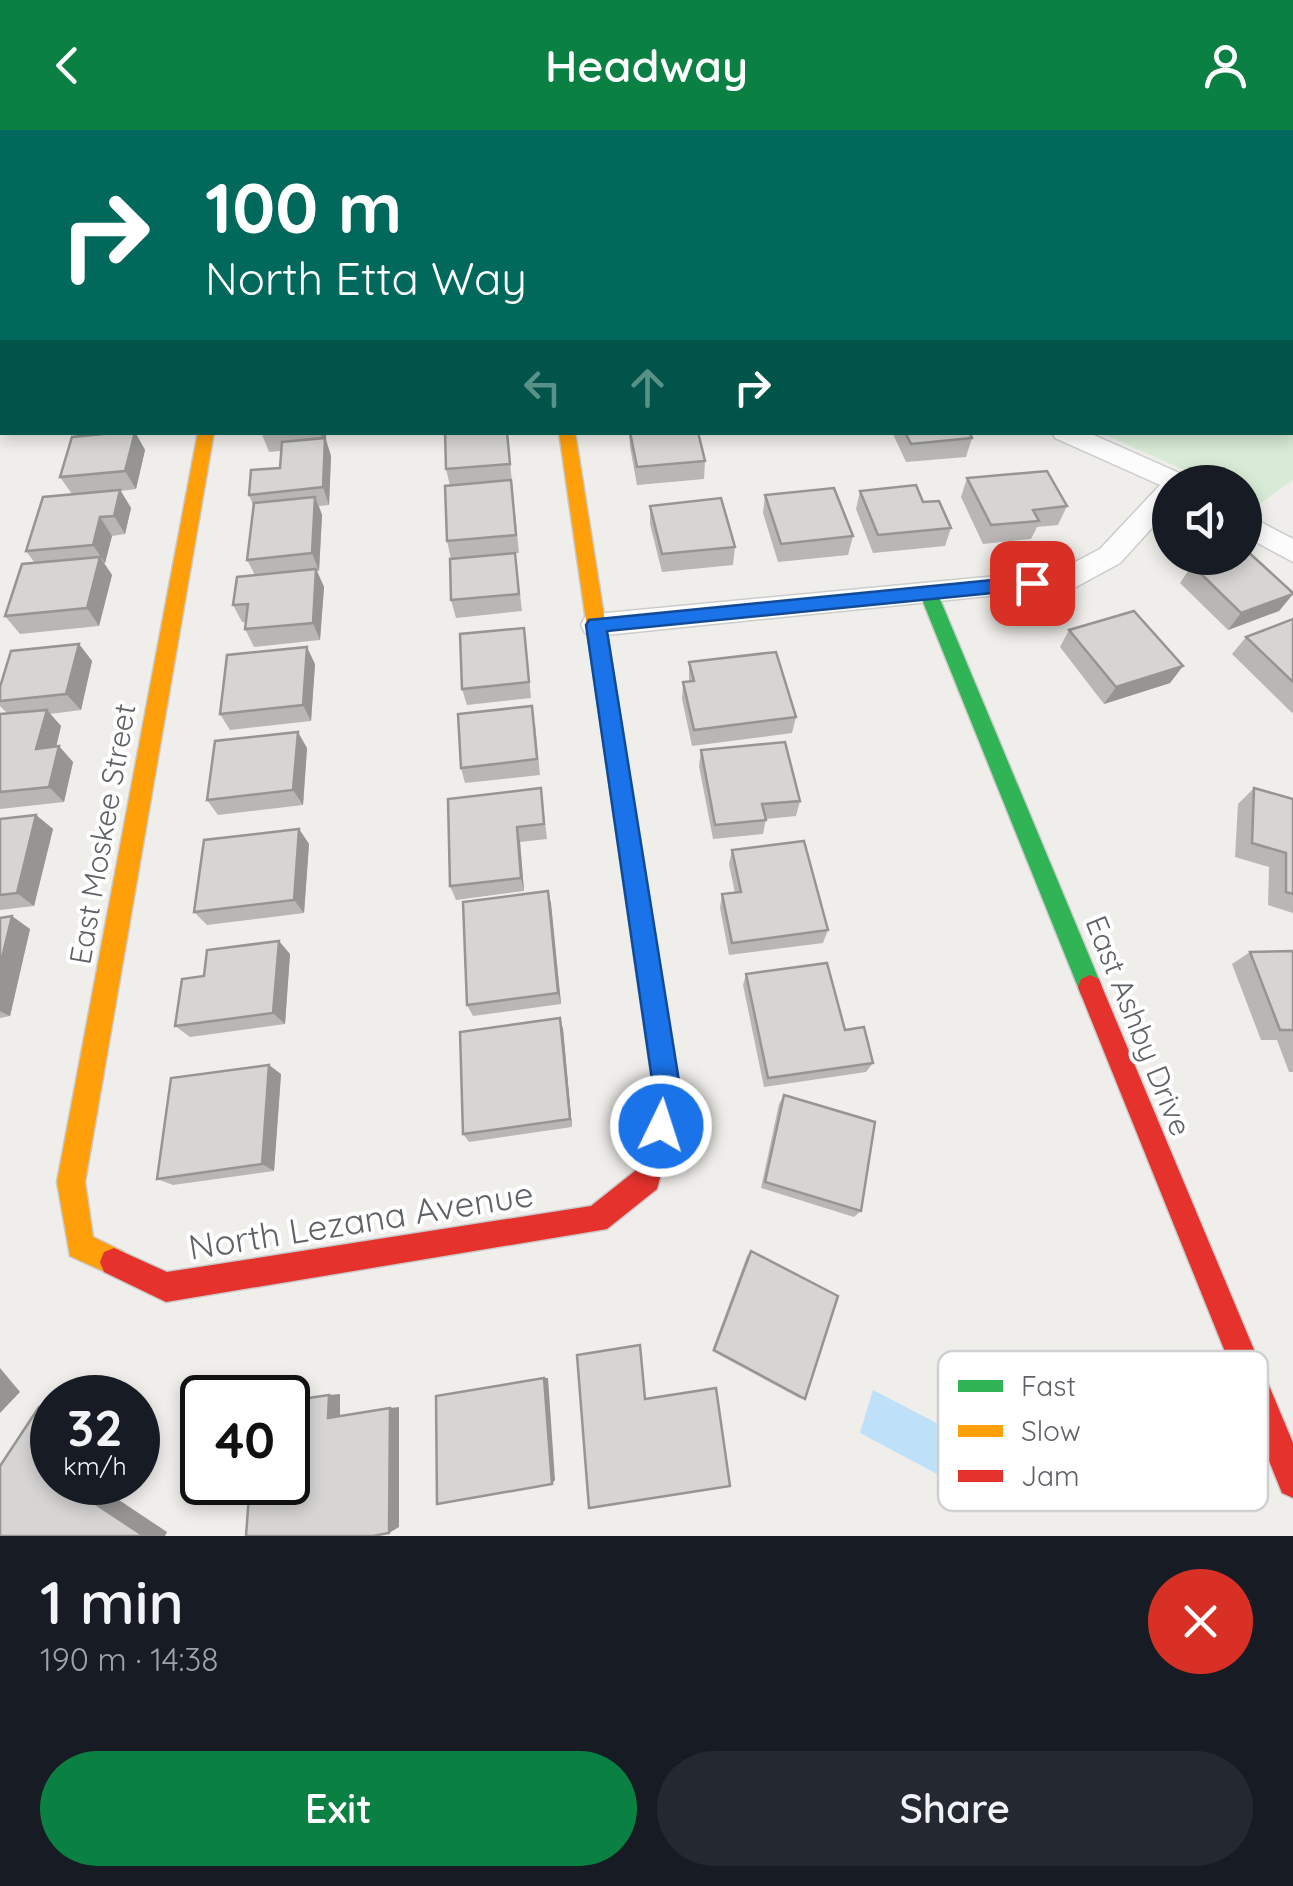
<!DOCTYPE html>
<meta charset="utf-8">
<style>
:root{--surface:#171b24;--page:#242831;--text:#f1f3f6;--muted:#9ea1a6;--accent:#0b8043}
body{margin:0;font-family:Quicksand,sans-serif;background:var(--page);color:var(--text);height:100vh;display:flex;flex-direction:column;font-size:38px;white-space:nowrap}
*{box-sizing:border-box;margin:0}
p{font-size:32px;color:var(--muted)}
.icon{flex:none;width:55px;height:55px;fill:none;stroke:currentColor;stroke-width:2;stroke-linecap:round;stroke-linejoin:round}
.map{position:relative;height:1406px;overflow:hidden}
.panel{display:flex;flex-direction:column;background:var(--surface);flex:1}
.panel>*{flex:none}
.top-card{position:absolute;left:0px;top:0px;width:1295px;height:305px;box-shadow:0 5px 15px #0003;background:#00695c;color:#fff;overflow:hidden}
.fabs{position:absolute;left:1152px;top:335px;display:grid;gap:20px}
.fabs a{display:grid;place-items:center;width:110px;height:110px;border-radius:50%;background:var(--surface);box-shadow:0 5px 15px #0003;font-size:50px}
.speed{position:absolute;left:30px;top:1245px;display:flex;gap:20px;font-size:50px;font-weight:700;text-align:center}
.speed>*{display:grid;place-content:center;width:130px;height:130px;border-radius:50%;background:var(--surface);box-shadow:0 5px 15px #0003;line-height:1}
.speed small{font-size:25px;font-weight:400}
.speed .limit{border:5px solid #111;border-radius:15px;background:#fff;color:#111}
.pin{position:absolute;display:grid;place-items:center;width:85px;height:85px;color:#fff;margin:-42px;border-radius:20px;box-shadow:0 5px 15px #0006}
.me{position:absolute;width:110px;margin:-55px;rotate:4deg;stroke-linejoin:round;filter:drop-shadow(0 0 8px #0008)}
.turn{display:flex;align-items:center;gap:35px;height:210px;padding:0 40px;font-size:45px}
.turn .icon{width:130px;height:130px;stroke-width:2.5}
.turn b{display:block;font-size:70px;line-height:85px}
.lanes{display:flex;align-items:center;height:95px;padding:0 40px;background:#0003;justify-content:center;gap:50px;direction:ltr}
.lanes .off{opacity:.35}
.round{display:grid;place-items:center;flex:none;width:105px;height:105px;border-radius:52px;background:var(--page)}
.head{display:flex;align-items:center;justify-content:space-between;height:170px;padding:0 40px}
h1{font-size:60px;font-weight:600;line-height:75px}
.primary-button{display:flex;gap:20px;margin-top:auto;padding:20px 40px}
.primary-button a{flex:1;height:115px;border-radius:60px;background:var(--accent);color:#fff;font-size:40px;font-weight:600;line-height:115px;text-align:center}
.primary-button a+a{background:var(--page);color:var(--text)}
header{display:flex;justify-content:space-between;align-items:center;height:130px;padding:0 40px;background:var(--accent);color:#fff;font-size:45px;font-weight:600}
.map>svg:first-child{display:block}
.green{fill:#d8ebd6}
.water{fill:#bfe0f9}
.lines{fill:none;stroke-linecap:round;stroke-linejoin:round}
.street-casing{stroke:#cbcccc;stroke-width:3}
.fast-casing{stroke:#cacacb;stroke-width:3}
.slow-casing{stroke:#cacacb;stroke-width:3}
.jam-casing{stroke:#cacacb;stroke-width:3}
.street{fill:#fdfcfc;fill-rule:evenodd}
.fast{fill:#30b455;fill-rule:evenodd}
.slow{fill:#ff9f0a;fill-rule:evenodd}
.jam{fill:#e5322d;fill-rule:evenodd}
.wall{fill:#b8b7b5}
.shaded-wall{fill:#969594}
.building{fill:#d6d5d3;stroke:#969594;stroke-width:2.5}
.route{fill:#1a73e8;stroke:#114b97;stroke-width:2.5}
.labels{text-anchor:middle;stroke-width:8;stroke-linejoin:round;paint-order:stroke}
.street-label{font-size:30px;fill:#5f6368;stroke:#fff}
.near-street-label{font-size:35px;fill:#5f6368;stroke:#fff}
.key{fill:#fff;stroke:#cfd0d2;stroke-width:2.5}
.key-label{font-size:28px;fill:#5f6368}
</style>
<header><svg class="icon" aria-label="back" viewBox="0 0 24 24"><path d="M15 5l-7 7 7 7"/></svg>Headway<svg class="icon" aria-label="person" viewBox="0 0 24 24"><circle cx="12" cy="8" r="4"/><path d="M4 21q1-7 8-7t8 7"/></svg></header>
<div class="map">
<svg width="1293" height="1406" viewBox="0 0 1293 1406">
<rect width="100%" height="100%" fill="#efeeea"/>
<polygon class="green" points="1293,131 1293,350 1257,376 1245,370 1245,352 1211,352 1101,303 1292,302"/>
<polygon class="water" points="873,1260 950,1300 939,1345 860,1303"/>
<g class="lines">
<defs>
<g id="street">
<polygon points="1179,0 1199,0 1200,2 1180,2"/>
<rect x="1292" y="102" width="1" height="13"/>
<rect x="0" y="279" width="2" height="16"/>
<polygon points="1052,302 1087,302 1186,346 1190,352 1170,352 1170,378 1120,433 1076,457 596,506 585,503 581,495 585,487 596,484 1060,440 1100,419 1160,355 1055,308"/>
<polygon points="1245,384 1293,409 1293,432 1245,406"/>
</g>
<polygon id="fast" points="928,455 937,462 1102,857 1099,865 1090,869 1081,865 1078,857 919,462"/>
<g id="slow">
<polygon points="198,302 214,302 85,1052 93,1107 124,1122 128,1132 124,1142 114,1146 70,1126 57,1052"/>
<polygon points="559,302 575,302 661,847 658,855 649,859 640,855 637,847"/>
</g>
<g id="jam">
<polygon points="649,835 658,839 661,847 681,970 657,1059 607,1099 166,1172 104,1142 100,1132 104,1122 114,1118 167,1142 591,1076 635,1041 655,970 637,847 640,839"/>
<polygon points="1090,845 1099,849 1102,857 1293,1313 1293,1368 1282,1363 1078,857 1081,849"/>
</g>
</defs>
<use href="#street" class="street-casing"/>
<use href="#fast" class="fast-casing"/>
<use href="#slow" class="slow-casing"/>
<use href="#jam" class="jam-casing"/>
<use href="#street" class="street"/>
<use href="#fast" class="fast"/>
<use href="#slow" class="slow"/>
<use href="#jam" class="jam"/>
</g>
<g class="wall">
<polygon points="213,0 246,0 243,2 227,2"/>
<polygon points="331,0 395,0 390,2 331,2"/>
<rect x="512" y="0" width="46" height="2"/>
<polygon points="570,0 620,0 620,2 571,2"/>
<polygon points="632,0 687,0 687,2 633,2"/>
<polygon points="699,0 746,0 746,2 700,2"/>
<polygon points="758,0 804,0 759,2"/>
<polygon points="830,0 878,0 878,2 831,1"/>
<polygon points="896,0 943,0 943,2 918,2"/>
<polygon points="948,0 999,0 999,2 949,2"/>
<polygon points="1008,0 1056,0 1056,2 1010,2"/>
<polygon points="1097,0 1135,0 1134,2 1099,2"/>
<polygon points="1239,0 1293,0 1293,53 1292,2 1237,2"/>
<rect x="0" y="40" width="2" height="42"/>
<polygon points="0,86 2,86 2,121 0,120"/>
<rect x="0" y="207" width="2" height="43"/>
<polygon points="135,302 145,320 136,359 121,361 131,378 125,404 112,406 105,433 104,433 112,445 99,496 20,504 5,486 35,433 26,421 72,364 60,347"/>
<polygon points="261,302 326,302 326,310 331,326 329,375 319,376 322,385 319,441 317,441 324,457 320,510 254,517 245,499 246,492 242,492 233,475 255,445 247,430 253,375 249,365 280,338 281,321 269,322"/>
<polygon points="443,302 507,302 519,423 515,423 522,481 456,488 451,470 451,429 447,411 450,356 446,339 445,305 443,305"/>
<polygon points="629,302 705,331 704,349 637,355 630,317"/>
<polygon points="892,302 969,302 972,308 966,327 906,332"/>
<polygon points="967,348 1067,376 1058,395 1037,397 1031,409 983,414 961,367"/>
<polygon points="860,361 923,372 951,398 945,416 873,423 856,379"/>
<polygon points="765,365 853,406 848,425 778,432 763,383"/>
<polygon points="650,376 735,417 733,435 662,442 650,394"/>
<polygon points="1192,435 1293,464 1279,481 1228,500 1180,453"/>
<polygon points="1293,489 1293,582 1292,583 1232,524 1246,507"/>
<polygon points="1069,500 1183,536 1170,553 1104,574 1060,517"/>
<polygon points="79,514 92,531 81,580 50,584 61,596 56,617 73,632 64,672 0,679 0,584 8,584 0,576 0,557"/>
<polygon points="526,515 531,568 467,575 462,559"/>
<polygon points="689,532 796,587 792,603 692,616 682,569 683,552 689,552"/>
<polygon points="315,534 311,591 230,600 220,584"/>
<polygon points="535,593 540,645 465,653 461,638"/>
<polygon points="307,618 303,675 218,685 207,670"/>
<polygon points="701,620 800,671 796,686 766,689 763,704 713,709 699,636"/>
<polygon points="541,658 547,709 520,712 524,761 456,770 450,756"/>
<polygon points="1254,658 1293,669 1293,783 1268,775 1269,737 1235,727 1238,674"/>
<polygon points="36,685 53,699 34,776 0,780 0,689"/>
<polygon points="299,699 309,714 304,783 207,795 194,782"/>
<polygon points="732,720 828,800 823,813 729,825 720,778 722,764 735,763 729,734"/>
<polygon points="548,761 551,774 561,874 473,886 467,875"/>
<polygon points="0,788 30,799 10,886 0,888"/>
<polygon points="1293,821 1293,942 1289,942 1277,910 1261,910 1232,834 1250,822"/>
<polygon points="290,824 285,894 190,907 175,896 204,846"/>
<polygon points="746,844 845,900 873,933 866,942 764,957 743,855"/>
<polygon points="563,899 572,997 469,1012 463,1004"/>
<polygon points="281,944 274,1041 173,1055 157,1049"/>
<polygon points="784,965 861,1081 854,1087 761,1058 779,974"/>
<polygon points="751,1121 805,1269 799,1268 712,1221 747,1126"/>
</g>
<g class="shaded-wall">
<polygon points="83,0 82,2 16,2 15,1"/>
<polygon points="356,0 395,0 390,2 353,2"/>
<polygon points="135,302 145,320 136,359 125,341"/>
<polygon points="320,302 326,302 326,310 331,326 329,375 323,357 324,315"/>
<polygon points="120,360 131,378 125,404 114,386"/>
<polygon points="315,367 322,385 319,441 312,423"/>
<polygon points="100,387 112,406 105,433 93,415"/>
<polygon points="100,427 112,445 99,496 87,478"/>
<polygon points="316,439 324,457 320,510 313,493"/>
<polygon points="1293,464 1279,481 1228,500 1241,483"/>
<polygon points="79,514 92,531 81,580 66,564"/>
<polygon points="307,517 315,534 311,591 303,575"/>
<polygon points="1183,536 1170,553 1104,574 1116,557"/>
<polygon points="47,580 61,596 52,634 36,619"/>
<polygon points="298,602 307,618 303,675 293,660"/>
<polygon points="59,616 73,632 64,672 49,657"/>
<polygon points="36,685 53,699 34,776 17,763"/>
<polygon points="517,697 520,712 524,761 521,748"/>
<polygon points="299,699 309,714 304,783 294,770"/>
<polygon points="548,761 551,774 561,874 558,863"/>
<polygon points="12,786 30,799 10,886 0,881 0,836"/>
<polygon points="279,811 290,824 285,894 273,883"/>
<polygon points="560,888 563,899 572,997 570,989"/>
<polygon points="269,935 281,944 274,1041 262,1034"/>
<polygon points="0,1238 20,1262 0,1283"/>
<polygon points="544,1248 548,1248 555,1350 552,1354"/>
<polygon points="340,1264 340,1286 328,1288 329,1265"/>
<polygon points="52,1276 52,1285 39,1277"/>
<polygon points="399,1277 399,1397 389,1403 390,1278"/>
<polygon points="99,1352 117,1352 110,1364 167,1402 165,1406 144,1406 88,1369"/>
</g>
<g class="building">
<polygon points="453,0 504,0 502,2 451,2"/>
<polygon points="1260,0 1293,0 1293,3 1263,2"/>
<rect x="0" y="40" width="2" height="23"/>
<rect x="0" y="86" width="2" height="18"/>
<rect x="0" y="207" width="2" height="23"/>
<polygon points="124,302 135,302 125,341 60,347 72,307"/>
<polygon points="445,302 507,302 510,334 446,339"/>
<polygon points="630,302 698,302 705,331 637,337"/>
<polygon points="905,302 969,302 972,308 911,314"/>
<polygon points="325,308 323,357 249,365 251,340 280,338 282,312"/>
<polygon points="1047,341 1067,376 1033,380 1039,391 991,395 967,348"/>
<polygon points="511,350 516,405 447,411 445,356"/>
<polygon points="916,355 923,372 939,371 951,398 878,405 860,361"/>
<polygon points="834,358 853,406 781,414 765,365"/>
<polygon points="120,360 114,386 100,387 93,415 26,421 43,367"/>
<polygon points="315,367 312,423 247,430 254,373"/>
<polygon points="721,368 735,417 662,424 650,376"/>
<polygon points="1245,419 1293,463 1293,464 1241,483 1192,435 1213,428 1245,428"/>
<polygon points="515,423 519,464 451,470 450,429"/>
<polygon points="100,427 87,478 5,486 22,434"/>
<polygon points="316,439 313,493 245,499 248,474 233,475 237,447"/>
<polygon points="1134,481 1183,536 1116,557 1069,500"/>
<polygon points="1293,489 1293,552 1246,507"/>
<polygon points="524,498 529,552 462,559 460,504"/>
<polygon points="79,514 66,564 0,571 0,557 11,521"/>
<polygon points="307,517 303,575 220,584 227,525"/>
<polygon points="776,522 796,587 694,600 683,552 694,551 689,532"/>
<polygon points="532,576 537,629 461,638 458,584"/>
<polygon points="47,580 36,619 59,616 49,657 0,662 0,584"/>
<polygon points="298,602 293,660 207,670 215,611"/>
<polygon points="785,612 800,671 762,674 766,690 715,695 701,620"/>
<polygon points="541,658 544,694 517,697 521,748 450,756 448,669"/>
<polygon points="1254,658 1293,669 1293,764 1286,762 1286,723 1252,713"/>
<polygon points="36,685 17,763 0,765 0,689"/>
<polygon points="299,699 294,770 194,782 204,710"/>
<polygon points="804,711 828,800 732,813 722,764 741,762 732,720"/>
<polygon points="548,761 558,863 467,875 463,772"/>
<polygon points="12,786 0,836 0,788"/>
<polygon points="279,811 273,883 175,896 182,849 204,846 207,820"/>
<polygon points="1293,821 1293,900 1280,900 1250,822"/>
<polygon points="827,833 845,900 864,897 873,933 768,948 746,844"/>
<polygon points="560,888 570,989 463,1004 460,902"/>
<polygon points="269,935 262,1034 157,1049 171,948"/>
<polygon points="784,965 875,992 861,1081 765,1052"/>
<polygon points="751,1121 838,1166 805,1269 714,1220"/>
<polygon points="640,1215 645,1269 716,1258 730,1356 589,1378 577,1225"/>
<polygon points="544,1248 552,1354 437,1374 436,1266"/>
<polygon points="329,1265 328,1288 390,1278 389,1403 373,1406 246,1406 250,1352 288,1352 288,1271"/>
<polygon points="39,1277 52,1285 52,1352 99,1352 88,1369 144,1406 0,1406 0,1336"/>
</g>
<polygon class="route" points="1032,446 1041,453 1032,459 607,501 682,970 671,1006 661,1010 652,1006 648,996 655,970 586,495 589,490"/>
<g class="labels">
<g class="street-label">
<text transform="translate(103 704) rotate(-80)" y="10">East Moskee Street</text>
<text transform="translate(1138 896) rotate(68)" y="10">East Ashby Drive</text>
</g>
<g class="near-street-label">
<text transform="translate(361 1091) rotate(-9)" y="12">North Lezana Avenue</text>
</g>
</g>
<rect x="938" y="1221" width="330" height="160" rx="15" class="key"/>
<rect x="958" y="1250" width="45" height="12" fill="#30b455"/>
<rect x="958" y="1295" width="45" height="12" fill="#ff9f0a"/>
<rect x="958" y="1340" width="45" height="12" fill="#e5322d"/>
<g class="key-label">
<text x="1021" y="1266">Fast</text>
<text x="1021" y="1311">Slow</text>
<text x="1021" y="1356">Jam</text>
</g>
</svg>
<div class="fabs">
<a><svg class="icon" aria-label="sound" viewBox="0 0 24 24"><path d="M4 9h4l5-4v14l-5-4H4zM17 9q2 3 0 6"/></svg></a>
</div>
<div class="speed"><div>32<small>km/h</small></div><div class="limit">40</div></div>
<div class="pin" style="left:1032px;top:453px;background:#d93025"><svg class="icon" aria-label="arrive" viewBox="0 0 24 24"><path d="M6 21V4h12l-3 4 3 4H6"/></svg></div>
<svg class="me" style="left:661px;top:996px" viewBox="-20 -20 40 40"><circle r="17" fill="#1a73e8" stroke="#fff" stroke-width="3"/><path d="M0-11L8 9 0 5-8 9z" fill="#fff"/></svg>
<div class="top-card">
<div class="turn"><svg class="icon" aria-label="right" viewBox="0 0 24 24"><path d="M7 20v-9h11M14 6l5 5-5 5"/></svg><div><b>100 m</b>North Etta Way</div></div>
<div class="lanes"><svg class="icon off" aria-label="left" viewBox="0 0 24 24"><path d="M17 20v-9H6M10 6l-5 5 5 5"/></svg><svg class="icon off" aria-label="ahead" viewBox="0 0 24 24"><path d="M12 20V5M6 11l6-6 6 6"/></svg><svg class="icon" aria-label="right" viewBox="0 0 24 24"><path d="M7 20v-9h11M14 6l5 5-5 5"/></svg></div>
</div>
</div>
<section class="panel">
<div class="head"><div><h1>1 min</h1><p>190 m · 14:38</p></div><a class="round" style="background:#d93025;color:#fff"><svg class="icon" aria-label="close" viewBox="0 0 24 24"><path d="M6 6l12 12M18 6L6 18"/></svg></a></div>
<div class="primary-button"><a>Exit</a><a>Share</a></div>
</section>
